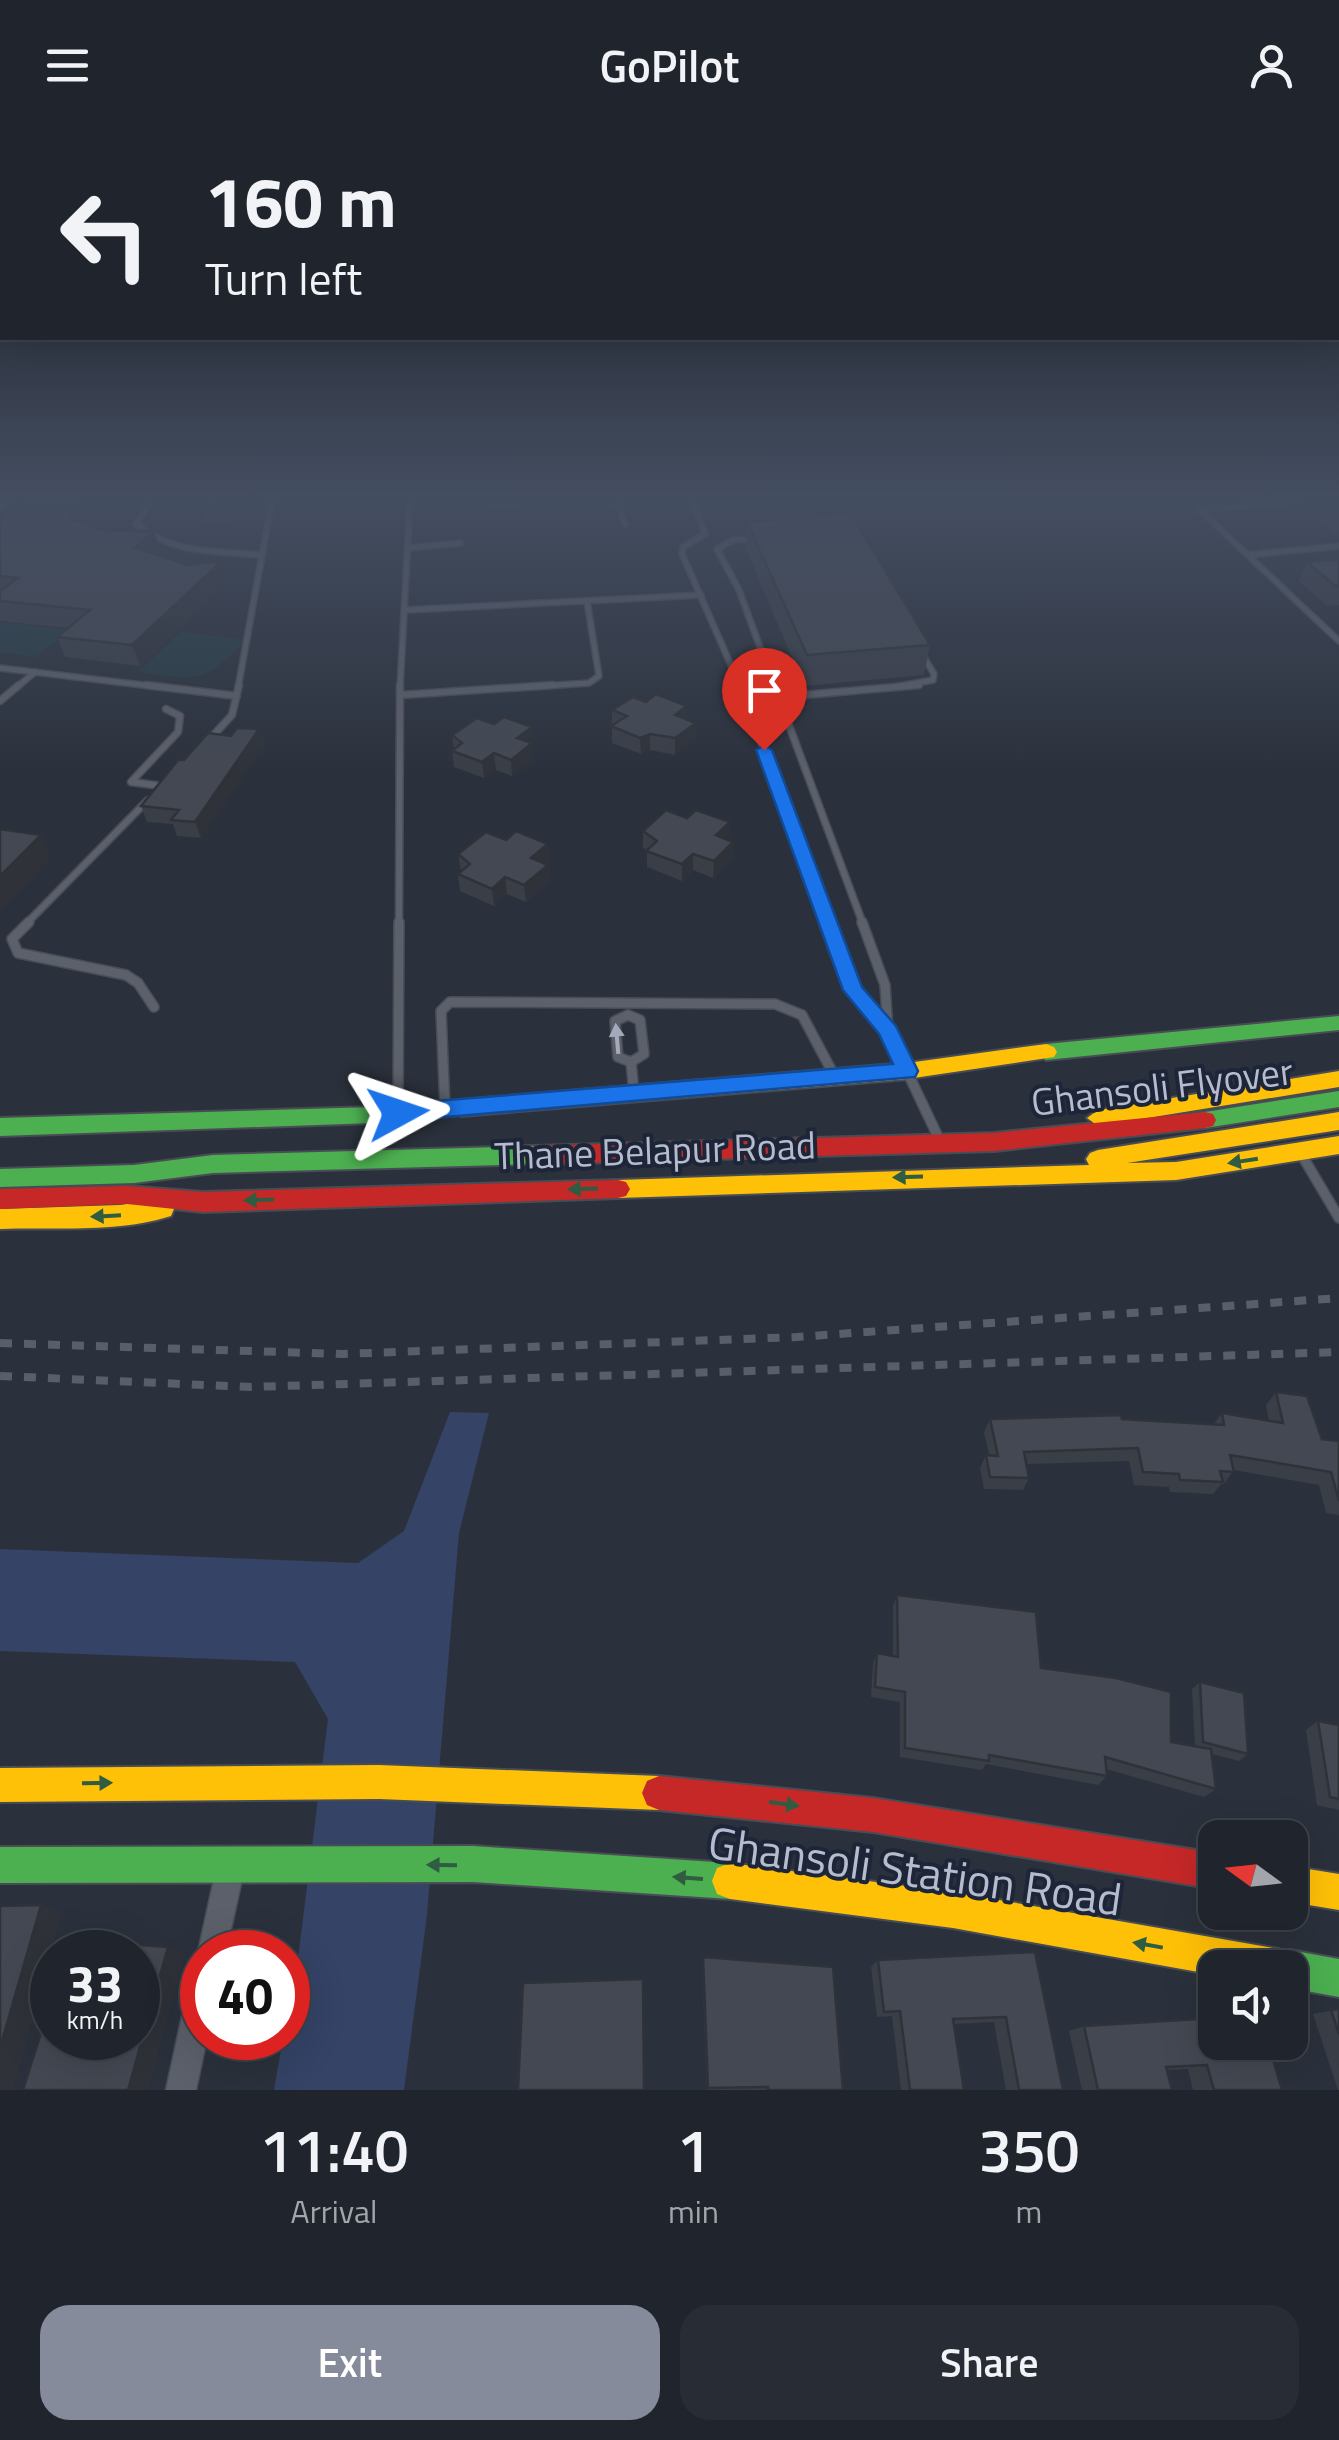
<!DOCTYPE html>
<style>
:root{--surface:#20252d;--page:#282d35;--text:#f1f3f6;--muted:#a2a5aa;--line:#3d4249;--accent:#858b9a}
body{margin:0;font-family:"Titillium Web",sans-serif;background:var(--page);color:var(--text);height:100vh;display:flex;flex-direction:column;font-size:38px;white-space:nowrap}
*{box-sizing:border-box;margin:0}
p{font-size:32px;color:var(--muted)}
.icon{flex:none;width:55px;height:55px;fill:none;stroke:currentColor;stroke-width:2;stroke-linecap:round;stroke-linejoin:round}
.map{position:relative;height:1960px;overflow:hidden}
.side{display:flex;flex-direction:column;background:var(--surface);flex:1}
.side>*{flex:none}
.top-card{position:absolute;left:0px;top:0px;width:1340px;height:210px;box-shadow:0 10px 40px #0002,0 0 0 2px var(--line);background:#20252d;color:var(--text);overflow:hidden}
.needle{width:65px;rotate:285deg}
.buttons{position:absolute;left:1198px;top:1690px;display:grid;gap:20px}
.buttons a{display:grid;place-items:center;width:110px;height:110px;border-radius:20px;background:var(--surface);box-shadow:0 10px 40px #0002,0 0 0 2px var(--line);font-size:50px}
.speed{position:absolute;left:30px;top:1800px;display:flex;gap:20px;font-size:50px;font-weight:700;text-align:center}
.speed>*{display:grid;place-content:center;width:130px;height:130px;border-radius:50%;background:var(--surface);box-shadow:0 10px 40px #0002,0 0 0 2px var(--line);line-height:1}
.speed small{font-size:25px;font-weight:400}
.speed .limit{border:15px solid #d22;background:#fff;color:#111}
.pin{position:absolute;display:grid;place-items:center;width:85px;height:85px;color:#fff;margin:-102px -42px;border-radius:50% 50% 50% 0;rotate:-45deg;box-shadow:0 0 10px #0007}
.pin .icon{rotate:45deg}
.me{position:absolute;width:110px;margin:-55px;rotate:85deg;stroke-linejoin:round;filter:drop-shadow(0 0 8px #0008)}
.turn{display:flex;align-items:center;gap:35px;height:210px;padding:0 40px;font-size:45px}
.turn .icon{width:130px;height:130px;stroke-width:2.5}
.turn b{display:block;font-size:70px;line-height:85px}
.eta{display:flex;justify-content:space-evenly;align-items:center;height:170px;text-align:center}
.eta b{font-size:60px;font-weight:600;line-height:70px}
.button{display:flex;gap:20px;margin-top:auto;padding:20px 40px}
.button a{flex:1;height:115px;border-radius:30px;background:var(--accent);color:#fff;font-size:40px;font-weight:600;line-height:115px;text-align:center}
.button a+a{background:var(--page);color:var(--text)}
header{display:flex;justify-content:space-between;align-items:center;height:130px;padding:0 40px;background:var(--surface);font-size:45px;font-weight:600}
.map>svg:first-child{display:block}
.green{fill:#273b43}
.water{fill:#344366}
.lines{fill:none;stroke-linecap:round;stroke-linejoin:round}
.lane-far2-casing{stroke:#484c55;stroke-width:8}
.lane-far1-casing{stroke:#484c55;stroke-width:9}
.lane-casing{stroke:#484c55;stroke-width:12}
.street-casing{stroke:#484c55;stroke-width:3}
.fast-casing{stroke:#484c55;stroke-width:4}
.slow-casing{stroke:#484c55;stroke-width:4}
.jam-casing{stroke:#484c55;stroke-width:4}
.lane-far2{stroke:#5c606a;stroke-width:5}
.lane-far1{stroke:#5c606a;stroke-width:6}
.lane{stroke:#5c606a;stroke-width:9}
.street{fill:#5c606a;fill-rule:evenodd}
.fast{fill:#4caf50;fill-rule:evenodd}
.slow{fill:#ffc107;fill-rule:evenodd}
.jam{fill:#c62828;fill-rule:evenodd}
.rail{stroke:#5a5e68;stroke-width:8;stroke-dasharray:12 12;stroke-linecap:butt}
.wall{fill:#3a3e47}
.shaded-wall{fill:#2f3239}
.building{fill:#434852;stroke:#2f3239;stroke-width:2.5}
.oneway{fill:#a4aab9}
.oneway2{fill:#305c42}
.route{fill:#1a73e8;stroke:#114b97;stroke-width:2.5}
.labels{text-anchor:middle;stroke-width:8;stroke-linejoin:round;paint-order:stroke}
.street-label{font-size:38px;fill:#b6bccd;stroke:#1d2538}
.near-street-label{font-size:45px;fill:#b6bccd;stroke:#1d2538}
</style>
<header><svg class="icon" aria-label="menu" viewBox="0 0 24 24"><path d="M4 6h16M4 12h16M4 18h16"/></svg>GoPilot<svg class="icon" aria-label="person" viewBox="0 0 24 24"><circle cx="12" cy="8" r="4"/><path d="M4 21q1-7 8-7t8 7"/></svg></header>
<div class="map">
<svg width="1339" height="1960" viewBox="0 0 1339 1960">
<rect width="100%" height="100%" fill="#2b313c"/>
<g class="green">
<polygon points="0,492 69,500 36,527 0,523"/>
<path d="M181,502L246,510C202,555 200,550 138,542Z"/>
</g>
<polygon class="water" points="450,1282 489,1283 459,1403 427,1785 404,1960 274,1960 283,1908 288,1908 328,1589 295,1532 0,1521 0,1419 358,1433 404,1401"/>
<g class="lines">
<defs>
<g id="lane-far2">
<path d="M152,370L136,394C171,424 217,421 260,425"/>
<polyline points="616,370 625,394"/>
<polyline points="692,370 705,404 683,417 682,424 741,558"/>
<polyline points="1302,370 1200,380 1339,511"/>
<polyline points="0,378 11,370"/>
<polyline points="757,409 733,410 717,419 739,460 775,558"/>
<polyline points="408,418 460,413"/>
<polyline points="1248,425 1339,416"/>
<polyline points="406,480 701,465"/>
<polyline points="0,538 168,558"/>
<polyline points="16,558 35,542"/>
<polyline points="238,558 272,370"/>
<polyline points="400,558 410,370"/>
<polyline points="514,558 589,553 599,546 587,471"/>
<polyline points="889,558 933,550 934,544 922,524"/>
</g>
<g id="lane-far1">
<polyline points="146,555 237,566"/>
<polyline points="740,555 829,794"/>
<polyline points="774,555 863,794"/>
<polyline points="400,565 553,555"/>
<polyline points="746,570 919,555"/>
<polyline points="0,571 19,555"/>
<polyline points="209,610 232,585 239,555"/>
<polyline points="162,656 131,652 178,602 180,586 166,579"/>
<polyline points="26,794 148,670"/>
<polyline points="399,794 400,555"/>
</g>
<g id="lane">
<polyline points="29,792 12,809 18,823 126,845 138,853 154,877"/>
<polyline points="828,792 853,860 888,901 940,1011"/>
<polyline points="862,792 885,855 888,901"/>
<polyline points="628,885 615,891 618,927 631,932"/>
<polyline points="628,885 640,890 644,924 631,932"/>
<polyline points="631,932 634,963"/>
<polyline points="445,979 441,881 450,872 775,874 802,885 835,947"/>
<polyline points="398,983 399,792"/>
<polyline points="1300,1022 1339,1088"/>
</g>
<g id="street">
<polygon points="232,1717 242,1721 246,1731 226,1822 202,1822 202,1832 198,1822 218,1731 222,1721"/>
<polygon points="202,1848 202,1908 207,1908 196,1960 166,1960 187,1863 192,1853"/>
</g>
<g id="fast">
<polygon points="1339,886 1339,900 1046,930 1035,922 1046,914"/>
<polygon points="1339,961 1339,977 1205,998 1197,996 1194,990 1197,984 1205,982"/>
<polygon points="461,970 469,972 472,978 469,984 373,993 0,1006 0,988 373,977"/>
<polygon points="535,1016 543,1019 547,1025 543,1031 535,1034 213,1043 134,1053 0,1057 0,1039 134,1035 213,1025"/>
<polygon points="473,1716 730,1733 743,1738 748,1751 743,1764 730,1769 473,1752 0,1753 0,1717"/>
<polygon points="1290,1820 1339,1829 1339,1867 1290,1858 1290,1838 1272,1838 1277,1826"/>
</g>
<g id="slow">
<polygon points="1046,914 1054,917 1057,922 1054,927 907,949 461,986 450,978 461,970 907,933"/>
<polygon points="1339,941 1339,957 1098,996 1087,988 1098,980"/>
<polygon points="1339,982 1339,1000 1127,1033 1176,1032 1339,1006 1339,1024 1176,1050 618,1068 610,1066 606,1059 610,1052 618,1050 1089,1035 1086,1029 1090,1023 1098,1020"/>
<path d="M162,1069L171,1072L174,1079L171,1086C118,1103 55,1097 0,1099V1079L120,1075Z"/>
<polygon points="379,1635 659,1646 671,1651 676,1663 671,1675 659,1680 379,1669 0,1672 0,1638"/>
<polygon points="730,1733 953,1762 1279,1819 1292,1825 1298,1838 1290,1852 1290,1838 1215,1838 1215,1845 953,1798 730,1769 717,1764 712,1751 717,1738"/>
<polygon points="1290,1736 1339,1744 1339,1780 1290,1772"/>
</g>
<g id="jam">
<polygon points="1205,982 1213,984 1216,990 1213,996 1205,998 994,1021 535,1034 527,1031 523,1025 527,1019 535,1016 994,1003"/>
<polygon points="618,1050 626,1052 630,1059 626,1066 618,1068 203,1082 127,1074 0,1079 0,1059 127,1056 203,1062"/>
<polygon points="659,1646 873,1668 1215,1723 1215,1759 873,1702 659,1680 647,1675 642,1663 647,1651"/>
</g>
</defs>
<use href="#lane-far2" class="lane-far2-casing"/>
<use href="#lane-far1" class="lane-far1-casing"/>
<use href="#lane" class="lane-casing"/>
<use href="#street" class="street-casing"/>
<use href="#fast" class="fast-casing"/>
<use href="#slow" class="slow-casing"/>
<use href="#jam" class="jam-casing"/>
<use href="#lane-far2" class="lane-far2"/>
<use href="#lane-far1" class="lane-far1"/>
<use href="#lane" class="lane"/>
<use href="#street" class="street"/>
<use href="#fast" class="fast"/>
<use href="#slow" class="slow"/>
<use href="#jam" class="jam"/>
<g class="rail">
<polyline points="0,1213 342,1224 797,1207 1339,1168"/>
<polyline points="0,1246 251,1257 1339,1222"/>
</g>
</g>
<g class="wall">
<polygon points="244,370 238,391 205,393 200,376"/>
<polygon points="481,370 590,370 590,372 482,379"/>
<polygon points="1339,372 1339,405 1335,405 1313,388 1318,374"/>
<polygon points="103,385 91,395 108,401 154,401 160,420 155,424 189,435 222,431 227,451 140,536 65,527 57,507 68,498 0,491 0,387"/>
<polygon points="747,392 930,515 924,545 804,556 746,419"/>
<polygon points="1339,430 1339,475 1327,476 1299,451 1307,432"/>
<polygon points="612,580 687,590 696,609 675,625 650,620 641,624 612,613"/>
<polygon points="259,599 264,615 201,708 177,706 173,694 147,692 141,676 184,630 231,606"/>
<polygon points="452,605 534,613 532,614 533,630 512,646 496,640 484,648 454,637 452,621 454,619"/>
<polygon points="687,688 730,692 728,710 733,728 713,748 693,740 682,751 647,737 647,720 643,718 643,701"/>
<polygon points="506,710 548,714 549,731 546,734 548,735 550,751 526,772 507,764 494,776 460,761 458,744 461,741 458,724"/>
<polygon points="1276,1262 1322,1309 1339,1311 1339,1385 1326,1383 1319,1355 1234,1340 1224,1354 1221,1354 1213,1364 1170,1362 1169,1357 1134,1355 1129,1331 1027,1334 1029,1348 1023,1360 984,1359 980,1338 986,1325 989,1325 984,1302 990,1289 1122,1289 1214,1294 1222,1283 1269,1291 1266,1275"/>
<polygon points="897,1465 1041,1538 1171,1612 1195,1616 1192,1559 1200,1552 1248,1624 1239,1631 1212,1624 1216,1659 1204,1667 1106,1639 1107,1646 1098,1655 986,1634 982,1640 900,1627 900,1572 871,1567 873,1533 877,1523 893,1526 893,1476"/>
<polygon points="1318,1591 1339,1595 1339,1680 1317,1675 1306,1600"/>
<polygon points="1035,1822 1063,1960 1006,1960 994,1892 954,1894 964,1960 901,1960 892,1886 877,1887 871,1837 878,1830"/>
<polygon points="703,1827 843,1960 707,1960 702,1834"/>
<polygon points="1339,1879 1339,1960 1338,1960 1313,1884"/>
<polygon points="1084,1896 1282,1960 1193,1960 1188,1939 1167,1940 1172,1960 1082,1960 1069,1901"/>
</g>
<g class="shaded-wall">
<polygon points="92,370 98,370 103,385 76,407 69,388"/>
<polygon points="234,370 244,370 238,391 233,374"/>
<polygon points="154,401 160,420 140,437 134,418"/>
<polygon points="222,431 227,451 140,536 132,515"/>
<polygon points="687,576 687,592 675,585"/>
<polygon points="696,593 696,609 675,625 675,608"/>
<polygon points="532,597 533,630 512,646 511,630 517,608"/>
<polygon points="259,599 264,615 201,708 195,692"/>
<polygon points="650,604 650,620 641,624 640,608"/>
<polygon points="494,623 496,640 484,648 482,632"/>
<polygon points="730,692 729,708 715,722 716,705"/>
<polygon points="41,705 51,727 0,781 0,746"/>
<polygon points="733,712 733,728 713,748 714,731"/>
<polygon points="548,714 549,731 533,745 531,728"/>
<polygon points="693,724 693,740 682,751 682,734"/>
<polygon points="548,735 550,751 526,772 524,755"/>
<polygon points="505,747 507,764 494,776 492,759"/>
<polygon points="41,1775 62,1783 13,1960 0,1960 0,1918"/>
<polygon points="168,1817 185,1824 148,1960 128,1960"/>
</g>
<g class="building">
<polygon points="24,370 92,370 69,388 108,401 154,401 134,418 189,435 222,431 132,515 57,507 90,480 0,471 0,461 18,448 0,446 0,387"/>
<polygon points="202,370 234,370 233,374 200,376"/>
<polygon points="1339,372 1339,390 1318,374"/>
<polygon points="843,384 853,387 930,515 807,525 747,392"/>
<polygon points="1339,430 1339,456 1335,456 1307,432"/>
<polygon points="656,564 687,576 675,585 696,593 675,608 650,604 640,608 611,596 627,586 612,580 633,567 646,572"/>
<polygon points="504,587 532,597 517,608 532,613 511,630 494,623 482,632 452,621 462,613 452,605 477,588 494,594"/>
<polygon points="237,598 259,599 195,692 171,690 179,680 141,676 178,630 184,630 208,603 231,606"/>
<polygon points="666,680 687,688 696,680 730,692 716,705 733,712 714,731 693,724 682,734 646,721 657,711 643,701"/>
<polygon points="0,699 41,705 0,746"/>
<polygon points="516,701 548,714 531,728 548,735 524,755 505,747 492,759 458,744 470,734 458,724 486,702 506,710"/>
<polygon points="1276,1262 1307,1266 1322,1309 1339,1311 1339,1371 1331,1342 1230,1325 1234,1342 1220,1341 1223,1352 1180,1350 1179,1344 1143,1342 1138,1318 1024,1322 1029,1348 990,1347 986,1325 998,1326 990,1289 1121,1285 1122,1289 1224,1295 1222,1283 1283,1293"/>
<polygon points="897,1465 1036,1482 1041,1538 1116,1548 1171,1562 1171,1612 1211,1619 1216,1659 1105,1627 1107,1646 989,1625 989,1631 905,1618 905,1562 875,1557 877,1523 898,1527"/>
<polygon points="1200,1552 1244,1563 1248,1624 1203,1612"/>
<polygon points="1318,1591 1339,1595 1339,1669 1330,1667"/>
<polygon points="41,1775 0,1918 0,1776"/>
<polygon points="71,1810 168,1817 128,1960 23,1960 52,1868 52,1908 138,1908 138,1822 67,1822"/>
<polygon points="1035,1822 1063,1960 1019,1960 1006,1887 953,1889 964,1960 910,1960 900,1881 884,1882 878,1830"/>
<polygon points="703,1827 833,1837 843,1960 768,1960 768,1957 708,1958"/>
<polygon points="643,1849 644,1960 518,1960 523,1853"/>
<polygon points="1339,1879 1339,1904 1331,1880"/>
<polygon points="1215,1888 1215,1912 1268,1912 1282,1960 1214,1960 1207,1935 1166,1937 1172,1960 1098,1960 1084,1896"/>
</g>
<defs><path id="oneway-solid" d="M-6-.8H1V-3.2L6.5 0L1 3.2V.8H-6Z" transform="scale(2.5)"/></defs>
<use class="oneway" href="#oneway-solid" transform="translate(617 909) rotate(-95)"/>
<g class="oneway2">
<use href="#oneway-solid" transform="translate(1243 1031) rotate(171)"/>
<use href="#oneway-solid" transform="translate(908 1047) rotate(178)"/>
<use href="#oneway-solid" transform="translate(583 1059) rotate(178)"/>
<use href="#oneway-solid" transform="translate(259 1070) rotate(178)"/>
<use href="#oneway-solid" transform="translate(106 1086) rotate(177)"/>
<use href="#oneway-solid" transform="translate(97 1653) rotate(-1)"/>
<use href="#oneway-solid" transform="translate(784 1674) rotate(8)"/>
<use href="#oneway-solid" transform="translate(442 1735) rotate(-179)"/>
<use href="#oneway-solid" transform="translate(688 1748) rotate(-176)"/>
<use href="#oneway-solid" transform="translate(1148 1815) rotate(-170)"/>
</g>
<linearGradient id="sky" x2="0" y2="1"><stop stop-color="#181b21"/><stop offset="0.57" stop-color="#444e61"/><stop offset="1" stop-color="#444e61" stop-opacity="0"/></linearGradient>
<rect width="1339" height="645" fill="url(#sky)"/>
<polygon class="route" points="764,615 772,620 862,857 896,896 918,941 915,947 398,991 390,989 386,983 398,974 893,934 879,904 843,860 756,620"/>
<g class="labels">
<g class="street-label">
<text transform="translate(1162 957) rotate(-7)" y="13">Ghansoli Flyover</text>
<text transform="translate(655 1021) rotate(-2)" y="13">Thane Belapur Road</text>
</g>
<g class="near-street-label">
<text transform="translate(915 1741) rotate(8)" y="16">Ghansoli Station Road</text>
</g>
</g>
</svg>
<div class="buttons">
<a><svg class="needle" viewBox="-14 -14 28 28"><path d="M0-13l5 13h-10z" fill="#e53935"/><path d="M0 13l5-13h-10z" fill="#a2a5aa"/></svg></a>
<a><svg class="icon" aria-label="sound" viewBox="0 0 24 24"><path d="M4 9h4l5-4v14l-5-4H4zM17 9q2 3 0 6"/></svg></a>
</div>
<div class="speed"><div>33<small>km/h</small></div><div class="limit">40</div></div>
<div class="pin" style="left:764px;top:620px;background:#d93025"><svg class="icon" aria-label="arrive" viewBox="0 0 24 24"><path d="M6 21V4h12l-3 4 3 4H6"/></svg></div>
<svg class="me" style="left:398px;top:983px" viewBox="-20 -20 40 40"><path d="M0-17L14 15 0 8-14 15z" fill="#1a73e8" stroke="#fff" stroke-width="4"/></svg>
<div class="top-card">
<div class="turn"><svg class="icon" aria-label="left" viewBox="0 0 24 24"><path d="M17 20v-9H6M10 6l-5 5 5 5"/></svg><div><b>160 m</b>Turn left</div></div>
</div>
</div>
<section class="side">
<div class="eta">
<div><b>11:40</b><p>Arrival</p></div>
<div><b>1</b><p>min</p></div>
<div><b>350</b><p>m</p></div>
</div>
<div class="button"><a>Exit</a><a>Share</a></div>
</section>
